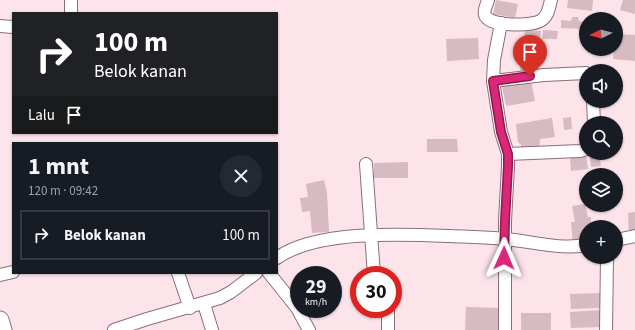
<!DOCTYPE html>
<html lang="id">
<meta charset="utf-8">
<style>
:root{--surface:#171b24;--page:#242831;--text:#f1f3f6;--muted:#9ea1a6;--line:#363941}
body{margin:0;font-family:"Source Sans 3",sans-serif;background:var(--page);color:var(--text);height:100vh;display:flex;flex-direction:column;font-size:15px;white-space:nowrap}
*{box-sizing:border-box;margin:0}
p{font-size:13px;color:var(--muted)}
.icon{flex:none;width:22px;height:22px;fill:none;stroke:currentColor;stroke-width:2;stroke-linecap:round;stroke-linejoin:round}
.map{position:relative;flex:1;overflow:hidden}
.drawer{position:absolute;left:12px;top:142px;width:266px;height:132px;display:flex;flex-direction:column;background:var(--surface);border-radius:0px;box-shadow:0 1px 3px #0004}
.drawer>*{flex:none}
.guide{position:absolute;left:12px;top:12px;width:266px;height:122px;border-radius:0px;box-shadow:0 1px 3px #0004;background:#202124;color:#fff;overflow:hidden}
.needle{width:26px;rotate:264deg}
.fabs{position:absolute;left:579px;top:12px;display:grid;gap:8px}
.fabs a{display:grid;place-items:center;width:44px;height:44px;border-radius:50%;background:var(--surface);box-shadow:0 1px 3px #0004;font-size:20px}
.speed{position:absolute;left:290px;top:266px;display:flex;gap:8px;font-size:20px;font-weight:700;text-align:center}
.speed>*{display:grid;place-content:center;width:52px;height:52px;border-radius:50%;background:var(--surface);box-shadow:0 1px 3px #0004;line-height:1}
.speed small{font-size:10px;font-weight:400}
.speed .limit{border:6px solid #d22;background:#fff;color:#111}
.pin{position:absolute;display:grid;place-items:center;width:34px;height:34px;color:#fff;margin:-41px -17px;border-radius:50% 50% 50% 0;rotate:-45deg;box-shadow:0 0 4px #0007}
.pin .icon{rotate:45deg}
.me{position:absolute;width:44px;margin:-22px;rotate:1deg;stroke-linejoin:round;filter:drop-shadow(0 0 3px #0008)}
.turn{display:flex;align-items:center;gap:14px;height:84px;padding:0 16px;font-size:18px}
.turn .icon{width:52px;height:52px;stroke-width:2.5}
.turn b{display:block;font-size:28px;line-height:34px}
.then{display:flex;align-items:center;height:38px;padding:0 16px;background:#0003;gap:8px;font-size:15px}
.round{display:grid;place-items:center;flex:none;width:42px;height:42px;border-radius:21px;background:var(--page)}
.overview{display:flex;align-items:center;justify-content:space-between;height:68px;padding:0 16px}
h1{font-size:24px;font-weight:700;line-height:30px}
ul{padding:0;list-style:none}
li{display:flex;align-items:center;gap:12px;height:50px;margin:0 8px 6px;padding:0 8px;border:2px solid var(--line);border-radius:0px}
li div{flex:1}
li b{display:block;font-size:15px}
li em{font-style:normal}
.map>svg:first-child{display:block}
.building{fill:#d8bac2}
.lines{fill:none;stroke-linecap:round;stroke-linejoin:round}
.street-casing{stroke:#8a6f76;stroke-width:14}
.secondary-casing{stroke:#8a6f76;stroke-width:19}
.street{stroke:#fff;stroke-width:12}
.secondary{stroke:#fff;stroke-width:17}
.route-casing{stroke:#8e194d;stroke-width:10}
.route{stroke:#db2777;stroke-width:7}
</style>
<div class="map">
<svg width="635" height="330" viewBox="0 0 635 330">
<rect width="100%" height="100%" fill="#fde4eb"/>
<g class="building">
<polygon points="496,0 518,4 515,18 493,14"/>
<polygon points="568,0 593,0 592,11 567,8"/>
<polygon points="623,0 635,0 635,14 620,10"/>
<polygon points="572,17 578,17 579,21 583,22 583,29 561,28 561,20 571,21"/>
<polygon points="525,29 541,31 536,72 520,70"/>
<polygon points="543,30 558,31 557,39 542,39"/>
<polygon points="616,34 635,35 635,61 613,59 614,49 616,49"/>
<polygon points="478,38 479,59 447,61 446,39"/>
<polygon points="531,81 535,101 506,106 502,86"/>
<polygon points="571,117 572,129 564,130 563,118"/>
<polygon points="552,118 555,137 540,139 539,153 521,148 521,144 518,143 516,124"/>
<polygon points="427,139 457,139 458,152 427,152"/>
<polygon points="589,153 599,153 601,166 591,167"/>
<polygon points="586,155 588,169 571,171 570,157"/>
<polygon points="408,162 408,178 374,178 374,163"/>
<polygon points="324,180 327,193 329,232 312,233 310,211 302,212 300,198 308,197 306,184"/>
<polygon points="585,204 588,217 591,217 591,227 586,227 586,239 573,243 571,222 575,222 572,206"/>
<polygon points="635,212 635,233 629,234 628,213"/>
<polygon points="601,293 602,308 571,309 570,294"/>
<polygon points="466,307 501,308 500,330 465,330"/>
<polygon points="600,310 601,327 571,328 570,312"/>
<rect x="521" y="313" width="30" height="17"/>
</g>
<g class="lines">
<defs>
<g id="street">
<polyline points="71,0 71,13"/>
<path d="M488,0C487,4 483,11 485,15C489,27 530,26 540,21C548,17 549,8 551,0"/>
<polyline points="501,23 494,60 493,81 501,132 508,154 508,166 505,221 505,330"/>
<polyline points="0,26 13,27"/>
<polyline points="493,81 544,75 586,73"/>
<polyline points="593,101 594,123"/>
<polyline points="508,154 580,151 586,149"/>
<polyline points="366,164 374,275"/>
<polyline points="616,240 635,236"/>
<path d="M277,258C316,230 402,234 450,236C468,237 486,237 504,239C532,241 558,250 586,245"/>
<polyline points="178,273 190,308"/>
<polyline points="269,273 297,308 309,330"/>
<polyline points="0,275 13,272"/>
<polyline points="204,304 212,330"/>
<polyline points="388,309 388,330"/>
<polyline points="114,330 147,319 220,298 231,292 256,273"/>
<polyline points="606,330 607,257"/>
</g>
<polyline id="secondary" points="0,320 3,330"/>
</defs>
<use href="#street" class="street-casing"/>
<use href="#secondary" class="secondary-casing"/>
<use href="#street" class="street"/>
<use href="#secondary" class="secondary"/>
</g>
<g class="lines">
<defs>
<polyline id="route" points="504,258 505,221 508,166 508,154 501,132 493,81 530,76"/>
</defs>
<use href="#route" class="route-casing"/>
<use href="#route" class="route"/>
</g>
</svg>
<div class="fabs">
<a><svg class="needle" viewBox="-14 -14 28 28"><path d="M0-13l5 13h-10z" fill="#e53935"/><path d="M0 13l5-13h-10z" fill="#9ea1a6"/></svg></a>
<a><svg class="icon" aria-label="sound" viewBox="0 0 24 24"><path d="M4 9h4l5-4v14l-5-4H4zM17 9q2 3 0 6"/></svg></a>
<a><svg class="icon" aria-label="search" viewBox="0 0 24 24"><circle cx="10" cy="10" r="6"/><path d="M15 15l6 6"/></svg></a>
<a><svg class="icon" aria-label="layers" viewBox="0 0 24 24"><path d="M12 4l9 5-9 5-9-5zM3 14l9 5 9-5"/></svg></a>
<a>+</a>
</div>
<div class="speed"><div>29<small>km/h</small></div><div class="limit">30</div></div>
<div class="pin" style="left:530px;top:76px;background:#d93025"><svg class="icon" aria-label="arrive" viewBox="0 0 24 24"><path d="M6 21V4h12l-3 4 3 4H6"/></svg></div>
<svg class="me" style="left:504px;top:258px" viewBox="-20 -20 40 40"><path d="M0-17L14 15 0 8-14 15z" fill="#db2777" stroke="#fff" stroke-width="4"/></svg>
<div class="guide">
<div class="turn"><svg class="icon" aria-label="right" viewBox="0 0 24 24"><path d="M7 20v-9h11M14 6l5 5-5 5"/></svg><div><b>100 m</b>Belok kanan</div></div>
<div class="then">Lalu<svg class="icon" aria-label="arrive" viewBox="0 0 24 24"><path d="M6 21V4h12l-3 4 3 4H6"/></svg></div>
</div>
<section class="drawer">
<div class="overview"><div><h1>1 mnt</h1><p>120 m · 09:42</p></div><a class="round"><svg class="icon" aria-label="close" viewBox="0 0 24 24"><path d="M6 6l12 12M18 6L6 18"/></svg></a></div>
<ul>
<li><svg class="icon" aria-label="right" viewBox="0 0 24 24"><path d="M7 20v-9h11M14 6l5 5-5 5"/></svg><div><b>Belok kanan</b></div><em>100 m</em></li>
</ul>
</section>
</div>
